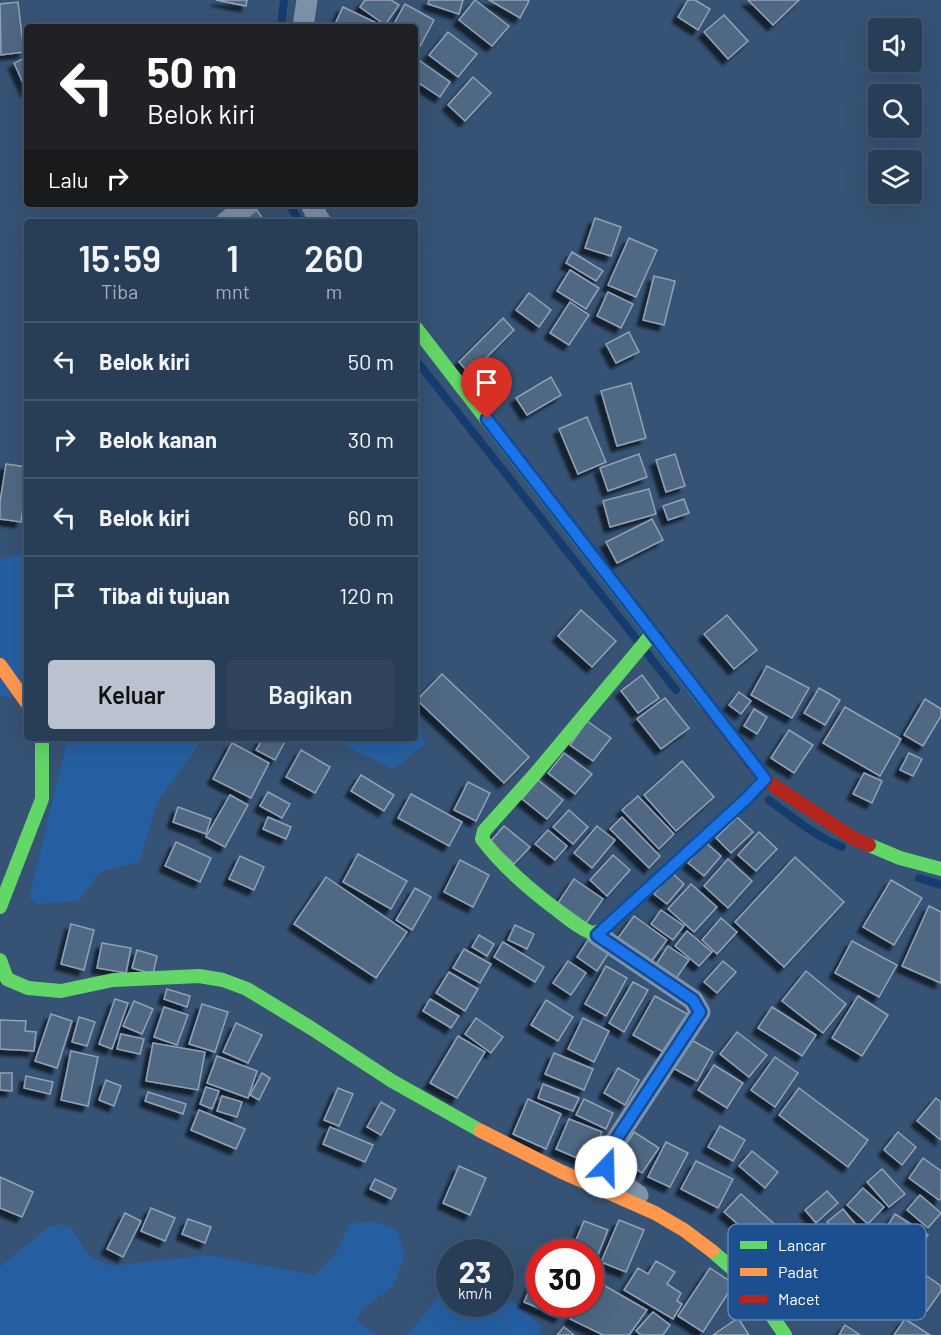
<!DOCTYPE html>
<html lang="id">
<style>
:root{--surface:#283e57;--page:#30455d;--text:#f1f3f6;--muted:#a5aeba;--line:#44576d;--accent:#b9c2ce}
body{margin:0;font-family:Barlow,sans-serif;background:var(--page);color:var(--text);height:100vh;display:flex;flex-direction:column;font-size:22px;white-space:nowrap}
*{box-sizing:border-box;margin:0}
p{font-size:20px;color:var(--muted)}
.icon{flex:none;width:33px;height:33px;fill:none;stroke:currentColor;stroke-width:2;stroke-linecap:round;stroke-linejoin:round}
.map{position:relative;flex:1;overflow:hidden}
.panel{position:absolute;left:24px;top:219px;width:394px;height:522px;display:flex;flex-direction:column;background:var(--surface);border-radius:6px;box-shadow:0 6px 24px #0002,0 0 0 2px var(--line)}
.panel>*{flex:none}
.guide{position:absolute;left:24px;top:24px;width:394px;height:183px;border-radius:6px;box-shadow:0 6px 24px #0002,0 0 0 2px var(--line);background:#202124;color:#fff;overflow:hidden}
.fabs{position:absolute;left:868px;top:18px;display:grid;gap:12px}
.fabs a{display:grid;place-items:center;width:54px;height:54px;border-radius:6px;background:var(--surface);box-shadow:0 6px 24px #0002,0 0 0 2px var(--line);font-size:30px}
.speed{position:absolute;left:436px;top:1239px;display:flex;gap:12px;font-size:30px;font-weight:700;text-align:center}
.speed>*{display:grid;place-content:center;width:78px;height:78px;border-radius:50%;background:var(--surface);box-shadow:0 6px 24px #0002,0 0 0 2px var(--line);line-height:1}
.speed small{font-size:15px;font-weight:400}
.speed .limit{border:9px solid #d22;background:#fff;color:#111}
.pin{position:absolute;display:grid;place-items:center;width:51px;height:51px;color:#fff;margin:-62px -26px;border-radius:50% 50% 50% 0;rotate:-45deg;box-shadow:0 0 6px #0007}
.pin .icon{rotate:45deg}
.me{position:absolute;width:66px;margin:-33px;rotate:21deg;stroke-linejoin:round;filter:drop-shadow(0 0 4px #0008)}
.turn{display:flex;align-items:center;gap:21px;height:126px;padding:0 24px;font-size:27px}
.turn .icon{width:78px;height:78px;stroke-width:2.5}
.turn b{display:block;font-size:42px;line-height:51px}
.then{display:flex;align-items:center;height:57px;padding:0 24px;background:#0003;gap:12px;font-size:22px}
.eta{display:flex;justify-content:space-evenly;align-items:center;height:102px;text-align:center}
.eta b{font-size:36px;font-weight:600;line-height:42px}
.cta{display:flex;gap:12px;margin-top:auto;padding:12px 24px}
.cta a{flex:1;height:69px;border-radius:6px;background:var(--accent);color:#111;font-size:24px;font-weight:600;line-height:69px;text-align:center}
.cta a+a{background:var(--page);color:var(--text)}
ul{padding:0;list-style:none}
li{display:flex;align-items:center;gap:18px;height:78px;padding:0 24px;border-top:2px solid var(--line)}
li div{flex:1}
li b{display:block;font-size:22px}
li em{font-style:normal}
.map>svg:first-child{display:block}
.green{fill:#265fa1}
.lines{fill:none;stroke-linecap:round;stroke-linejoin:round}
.stream{stroke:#153c6e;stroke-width:8}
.building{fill:#506783;stroke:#92a2b6;stroke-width:1.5;filter:url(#shadow)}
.street{stroke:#7d92a8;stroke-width:21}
.fast{stroke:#63d668;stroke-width:14}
.slow{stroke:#ff974d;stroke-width:14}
.jam{stroke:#b3261e;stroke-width:14}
.route-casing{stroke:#114b97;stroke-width:15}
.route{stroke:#1a73e8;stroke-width:10}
.key{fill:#1b4f8f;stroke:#5f84b1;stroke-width:1.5}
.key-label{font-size:16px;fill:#fff}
</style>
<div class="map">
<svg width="941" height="1335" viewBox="0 0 941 1335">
<defs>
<filter id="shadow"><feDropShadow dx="-5.5" dy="5.5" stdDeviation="1.5" flood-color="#0009"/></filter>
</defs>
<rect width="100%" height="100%" fill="#365274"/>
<g class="green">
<polygon points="27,549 27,698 0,696 0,560 22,554"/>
<polygon points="416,722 426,744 393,769 330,738 416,738"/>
<polygon points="61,738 205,738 198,745 157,803 139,862 100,872 78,901 38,904 29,897 66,746"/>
<polygon points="374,1221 397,1230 405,1254 393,1287 363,1308 356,1320 374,1334 383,1335 0,1335 0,1267 47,1228 60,1224 71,1228 90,1257 112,1266 207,1255 315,1275 335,1255 349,1224"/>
<polygon points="501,1277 509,1277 509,1299 542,1326 539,1335 403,1335 410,1333 438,1296 450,1296 450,1304 501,1304"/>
</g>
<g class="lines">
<g class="stream">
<polyline points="281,27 284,0"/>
<polyline points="289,204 300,222"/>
<polyline points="416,360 637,640"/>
<polyline points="646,652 676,690"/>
<path d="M769,800C792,817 815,836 842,847"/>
<polyline points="919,878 941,885"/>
</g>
</g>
<g class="building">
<polygon points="216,0 247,0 246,6"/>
<polygon points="365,0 391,0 399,5 385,25 360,7"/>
<polygon points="429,0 463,0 459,14 428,4"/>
<polygon points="475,0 509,26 492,46 459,20"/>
<polygon points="489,0 527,0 529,1 520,18"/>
<polygon points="688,0 695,0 710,9 698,30 678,17"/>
<polygon points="748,0 799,0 773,25"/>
<polygon points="18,2 24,52 1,55 0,4"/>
<polygon points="405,4 434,20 416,54 416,27 392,27"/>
<polygon points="343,7 381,25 380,27 334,26"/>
<polygon points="724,15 748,41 728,59 704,32"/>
<polygon points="448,32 477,54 458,77 429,55"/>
<polygon points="27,57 27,92 14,63"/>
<polygon points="420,61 450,82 440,97 416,81 416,67"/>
<polygon points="473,77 491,93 465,121 448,105"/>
<polygon points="256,209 265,222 236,222"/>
<polygon points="595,218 621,227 611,256 585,248"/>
<polygon points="629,238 657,250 636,297 608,285"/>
<polygon points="572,252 603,271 596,281 566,263"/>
<polygon points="570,270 599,288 586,309 557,291"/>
<polygon points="654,276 675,281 664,325 643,320"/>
<polygon points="608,292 633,304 621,328 597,316"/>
<polygon points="529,293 551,310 539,327 516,310"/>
<polygon points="570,302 589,315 569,345 550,333"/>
<polygon points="503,318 514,330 470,374 459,362"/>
<polygon points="629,332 639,352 616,363 606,344"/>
<polygon points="551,377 561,395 527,415 516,398"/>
<polygon points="631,383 646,438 617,446 601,391"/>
<polygon points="587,417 606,462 578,474 559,429"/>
<polygon points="639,454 647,477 608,491 600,468"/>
<polygon points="675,454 685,486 666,492 656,460"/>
<polygon points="6,464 27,467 27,479 21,522 0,519 0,502"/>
<polygon points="649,489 656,514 610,527 603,501"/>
<polygon points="684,499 689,513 668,520 663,506"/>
<polygon points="652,519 663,540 617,563 606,542"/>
<polygon points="581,610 616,641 592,667 558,636"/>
<polygon points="727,615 757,650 734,669 704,634"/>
<polygon points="767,666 809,688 792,718 751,695"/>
<polygon points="442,674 529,757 504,783 417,700"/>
<polygon points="642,675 659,698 638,713 621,691"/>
<polygon points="819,688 840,700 825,725 804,713"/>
<polygon points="739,692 751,701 741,714 729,705"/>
<polygon points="665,698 689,728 661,749 637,719"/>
<polygon points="925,699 941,709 941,716 923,746 904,735"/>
<polygon points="845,707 901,739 880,776 823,743"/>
<polygon points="754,709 767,717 757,734 744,726"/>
<polygon points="587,721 611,738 593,761 570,745"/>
<polygon points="789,730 813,745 794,773 771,758"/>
<polygon points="263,738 287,738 275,760 256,750"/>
<polygon points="232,743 269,763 251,798 213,779"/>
<polygon points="301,750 330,767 315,793 286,777"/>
<polygon points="564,753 592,774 575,794 548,773"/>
<polygon points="909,753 922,759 913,776 900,770"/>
<polygon points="682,761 714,797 676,831 644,795"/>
<polygon points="864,773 882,781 872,803 853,794"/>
<polygon points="361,775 394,795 384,811 351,791"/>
<polygon points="538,780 563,800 547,819 522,799"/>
<polygon points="468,782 490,793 476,821 454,810"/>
<polygon points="268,792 290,804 282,818 260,806"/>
<polygon points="411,794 462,822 449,846 398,818"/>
<polygon points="230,795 248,805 225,847 206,837"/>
<polygon points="638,796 674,834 659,849 622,810"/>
<polygon points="178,807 211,819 206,834 173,822"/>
<polygon points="569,810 588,827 573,844 553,827"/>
<polygon points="268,817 291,827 286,839 263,829"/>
<polygon points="622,817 660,856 649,868 610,829"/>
<polygon points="737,817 753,832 731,853 716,838"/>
<polygon points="504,826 530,847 514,864 490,842"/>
<polygon points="597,826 615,840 592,868 574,853"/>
<polygon points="548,830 567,846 555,860 535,844"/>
<polygon points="759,832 777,849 756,871 738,855"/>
<polygon points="176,842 211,858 200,882 165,866"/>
<polygon points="705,842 721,856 704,876 688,863"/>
<polygon points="358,854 407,881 391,909 343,882"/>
<polygon points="613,855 630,870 607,896 590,880"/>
<polygon points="240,856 264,867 254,890 229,879"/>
<polygon points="795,857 844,902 784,967 735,922"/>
<polygon points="728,859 752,881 728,908 704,886"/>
<polygon points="460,860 489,875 473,907 444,892"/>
<polygon points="672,873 684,884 667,904 654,894"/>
<polygon points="326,877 407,932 376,978 294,924"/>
<polygon points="574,879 603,899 586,923 558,903"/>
<polygon points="891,880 922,898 894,945 863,927"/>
<polygon points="691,884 717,907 694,932 668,909"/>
<polygon points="415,888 431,897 412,930 396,920"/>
<polygon points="929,906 941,912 941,983 902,966"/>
<polygon points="661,910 684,926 673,940 651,924"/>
<polygon points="634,916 667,940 648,966 615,942"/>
<polygon points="721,918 737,932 717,954 702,940"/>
<polygon points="71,924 94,930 84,970 61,964"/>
<polygon points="515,925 534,934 527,949 508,940"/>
<polygon points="687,931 712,952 699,966 675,946"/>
<polygon points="479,935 494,944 487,956 472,947"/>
<polygon points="590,937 610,951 597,971 577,957"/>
<polygon points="852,941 897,965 879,997 835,973"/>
<polygon points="503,942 544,967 535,982 494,957"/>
<polygon points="102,943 131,948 126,973 97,968"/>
<polygon points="668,946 689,960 673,983 653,969"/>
<polygon points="464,949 491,964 480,983 453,968"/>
<polygon points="137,950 157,956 153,974 132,968"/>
<polygon points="568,961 586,973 571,995 553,983"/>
<polygon points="723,961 736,972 717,993 704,982"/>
<polygon points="606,966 627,978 606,1016 585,1004"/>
<polygon points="806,971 846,1004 823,1033 782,1001"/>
<polygon points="449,972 478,989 465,1011 436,993"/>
<polygon points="633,982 648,990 624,1032 609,1023"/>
<polygon points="167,989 190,996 187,1007 164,999"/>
<polygon points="655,996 689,1015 667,1054 633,1035"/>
<polygon points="858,996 888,1015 862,1056 832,1038"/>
<polygon points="115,999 128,1003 112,1049 99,1044"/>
<polygon points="430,999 459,1016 451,1028 423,1011"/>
<polygon points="546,1000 573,1017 558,1041 531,1025"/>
<polygon points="134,1001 153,1009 142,1034 123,1026"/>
<polygon points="202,1004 228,1012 215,1052 189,1044"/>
<polygon points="164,1007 188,1015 177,1045 154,1037"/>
<polygon points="772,1007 816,1035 802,1056 758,1028"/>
<polygon points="51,1014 72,1021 57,1068 35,1061"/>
<polygon points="79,1017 95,1022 87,1046 72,1042"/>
<polygon points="476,1018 503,1037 491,1053 465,1034"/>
<polygon points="583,1018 609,1031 594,1062 568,1049"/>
<polygon points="0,1020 26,1021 25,1031 36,1032 34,1051 0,1049"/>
<polygon points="236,1023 262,1035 248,1063 223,1052"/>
<polygon points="737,1032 767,1055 749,1077 720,1054"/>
<polygon points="121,1034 144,1039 140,1054 117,1049"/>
<polygon points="458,1036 485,1052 457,1098 430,1083"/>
<polygon points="688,1038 713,1052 697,1081 671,1067"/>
<polygon points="153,1043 205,1052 198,1090 146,1081"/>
<polygon points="71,1051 98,1057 88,1106 61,1100"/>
<polygon points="554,1053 593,1069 584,1090 545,1074"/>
<polygon points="217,1056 257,1071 248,1098 207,1083"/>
<polygon points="775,1057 798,1073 775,1107 751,1090"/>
<polygon points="714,1065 743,1083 727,1108 698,1090"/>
<polygon points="618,1068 639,1080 625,1105 604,1093"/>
<polygon points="0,1073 12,1073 12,1091 0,1090"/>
<polygon points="262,1073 270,1078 259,1100 250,1095"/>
<polygon points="26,1076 53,1082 50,1094 24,1088"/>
<polygon points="106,1080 121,1086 114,1106 99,1100"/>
<polygon points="543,1084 579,1098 573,1111 538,1098"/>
<polygon points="206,1087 219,1091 212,1109 200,1104"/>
<polygon points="338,1088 353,1094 339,1126 324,1120"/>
<polygon points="799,1088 868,1140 848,1167 779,1115"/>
<polygon points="148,1092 186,1104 183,1114 145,1101"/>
<polygon points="222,1096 242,1102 237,1117 217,1111"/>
<polygon points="936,1098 941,1102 941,1140 917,1121"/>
<polygon points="528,1099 561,1114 546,1149 513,1134"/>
<polygon points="584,1099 613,1113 606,1129 576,1115"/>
<polygon points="381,1102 395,1110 381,1135 367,1127"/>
<polygon points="199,1110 245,1129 236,1149 191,1130"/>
<polygon points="569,1119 602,1132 589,1163 556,1149"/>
<polygon points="720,1126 745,1140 733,1161 708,1147"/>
<polygon points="330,1127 373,1145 365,1162 323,1144"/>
<polygon points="634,1132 659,1148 642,1173 618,1157"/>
<polygon points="898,1132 916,1147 902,1165 884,1150"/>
<polygon points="666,1142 688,1153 670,1187 648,1177"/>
<polygon points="752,1151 778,1172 765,1188 739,1166"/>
<polygon points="923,1158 941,1171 941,1198 939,1200 909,1178"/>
<polygon points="696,1161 733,1179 718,1208 681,1189"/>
<polygon points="459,1166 486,1178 470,1215 443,1203"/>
<polygon points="882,1169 905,1194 889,1207 867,1182"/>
<polygon points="0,1177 33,1192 22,1217 0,1208"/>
<polygon points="375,1179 396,1189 391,1199 370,1189"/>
<polygon points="863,1188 884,1207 868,1224 847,1205"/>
<polygon points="827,1191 838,1203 816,1223 805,1210"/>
<polygon points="741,1194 780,1229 764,1247 724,1212"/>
<polygon points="920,1195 941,1213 928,1228 907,1210"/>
<polygon points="151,1208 175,1218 165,1241 141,1231"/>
<polygon points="843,1209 862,1232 847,1245 827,1222"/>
<polygon points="125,1213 141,1221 123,1257 107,1249"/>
<polygon points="895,1214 928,1235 912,1259 879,1239"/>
<polygon points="188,1219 211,1227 205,1243 182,1234"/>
<polygon points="619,1220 644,1230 626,1272 601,1262"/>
<polygon points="584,1221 608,1230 591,1272 591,1252 571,1252"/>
<polygon points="656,1261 675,1272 667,1284 681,1293 677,1301 682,1304 673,1319 624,1290 638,1268 648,1274"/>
<polygon points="710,1268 734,1284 703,1332 678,1316"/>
<polygon points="921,1272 941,1286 941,1291 927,1311 904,1296"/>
<polygon points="536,1274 540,1276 540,1304 566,1304 560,1317 524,1302"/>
<polygon points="593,1279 647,1310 629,1335 603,1335 570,1319 579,1304 591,1304 591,1283"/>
<polygon points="653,1312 670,1325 663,1335 641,1335 636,1331"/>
<polygon points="738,1318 749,1335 713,1335"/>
<polygon points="905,1319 930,1335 894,1335"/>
<polygon points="845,1325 860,1335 839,1335"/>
<polygon points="564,1327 574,1335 557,1335"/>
</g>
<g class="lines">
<g class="street">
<polyline points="303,27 307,0"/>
<polyline points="311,204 318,218 321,222"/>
<polyline points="226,222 249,204"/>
<polyline points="597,935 693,1000 700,1012 606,1155 606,1166 615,1179 638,1195"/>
</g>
<g class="fast">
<polyline points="416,328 707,705"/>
<path d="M652,634L536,773L484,831L482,839C503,867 529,889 557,910C570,920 582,930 597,935L746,799L764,779"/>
<polyline points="869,845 900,858 941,869"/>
<polyline points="0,907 42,799 42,738"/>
<polyline points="0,960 7,979 28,988 61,991 113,980 199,976 223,980 247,989 311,1028 392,1081 481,1131"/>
<polyline points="712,1251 749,1283 785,1335"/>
</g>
<g class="slow">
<polyline points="0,665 27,703"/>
<polyline points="481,1131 560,1171 655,1213 684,1230 712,1251"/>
</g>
<polyline class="jam" points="707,705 764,779 853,838 869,845"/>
</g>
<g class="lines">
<defs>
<polyline id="route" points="487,419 765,779 746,799 597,935 693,1000 700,1012 606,1155 606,1167"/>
</defs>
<use href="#route" class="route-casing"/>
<use href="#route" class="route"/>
</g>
<rect x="728" y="1224" width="198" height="96" rx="9" class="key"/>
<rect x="740" y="1241" width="27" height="8" fill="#63d668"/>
<rect x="740" y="1268" width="27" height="8" fill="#ff974d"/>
<rect x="740" y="1295" width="27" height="8" fill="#b3261e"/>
<g class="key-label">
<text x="778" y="1251">Lancar</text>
<text x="778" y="1278">Padat</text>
<text x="778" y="1305">Macet</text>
</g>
</svg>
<div class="fabs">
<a><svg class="icon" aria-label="sound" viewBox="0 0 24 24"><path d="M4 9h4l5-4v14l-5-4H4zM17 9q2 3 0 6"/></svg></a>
<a><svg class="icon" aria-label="search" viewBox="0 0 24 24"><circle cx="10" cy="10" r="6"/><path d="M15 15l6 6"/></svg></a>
<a><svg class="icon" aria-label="layers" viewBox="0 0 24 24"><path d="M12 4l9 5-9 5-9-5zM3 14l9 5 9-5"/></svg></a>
</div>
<div class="speed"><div>23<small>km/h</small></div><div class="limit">30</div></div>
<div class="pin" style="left:487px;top:419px;background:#d93025"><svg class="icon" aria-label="arrive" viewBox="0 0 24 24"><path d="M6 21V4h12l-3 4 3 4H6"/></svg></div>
<svg class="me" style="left:606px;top:1167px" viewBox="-20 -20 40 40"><circle r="19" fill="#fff"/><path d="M0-13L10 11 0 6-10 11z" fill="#1a73e8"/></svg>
<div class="guide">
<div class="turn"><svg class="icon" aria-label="left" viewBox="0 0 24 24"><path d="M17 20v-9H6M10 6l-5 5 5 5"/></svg><div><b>50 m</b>Belok kiri</div></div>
<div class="then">Lalu<svg class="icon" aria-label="right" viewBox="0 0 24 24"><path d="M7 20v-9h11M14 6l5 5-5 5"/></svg></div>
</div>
<section class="panel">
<div class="eta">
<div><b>15:59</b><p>Tiba</p></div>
<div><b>1</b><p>mnt</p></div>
<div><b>260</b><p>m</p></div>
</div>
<ul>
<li><svg class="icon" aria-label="left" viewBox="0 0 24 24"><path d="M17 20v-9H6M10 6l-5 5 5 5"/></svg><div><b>Belok kiri</b></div><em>50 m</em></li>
<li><svg class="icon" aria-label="right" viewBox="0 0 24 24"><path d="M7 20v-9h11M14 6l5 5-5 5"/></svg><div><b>Belok kanan</b></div><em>30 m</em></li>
<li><svg class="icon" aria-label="left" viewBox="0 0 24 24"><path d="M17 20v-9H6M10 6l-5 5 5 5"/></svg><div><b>Belok kiri</b></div><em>60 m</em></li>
<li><svg class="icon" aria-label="arrive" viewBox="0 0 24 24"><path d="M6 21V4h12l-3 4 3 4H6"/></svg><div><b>Tiba di tujuan</b></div><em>120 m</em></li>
</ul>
<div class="cta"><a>Keluar</a><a>Bagikan</a></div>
</section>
</div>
